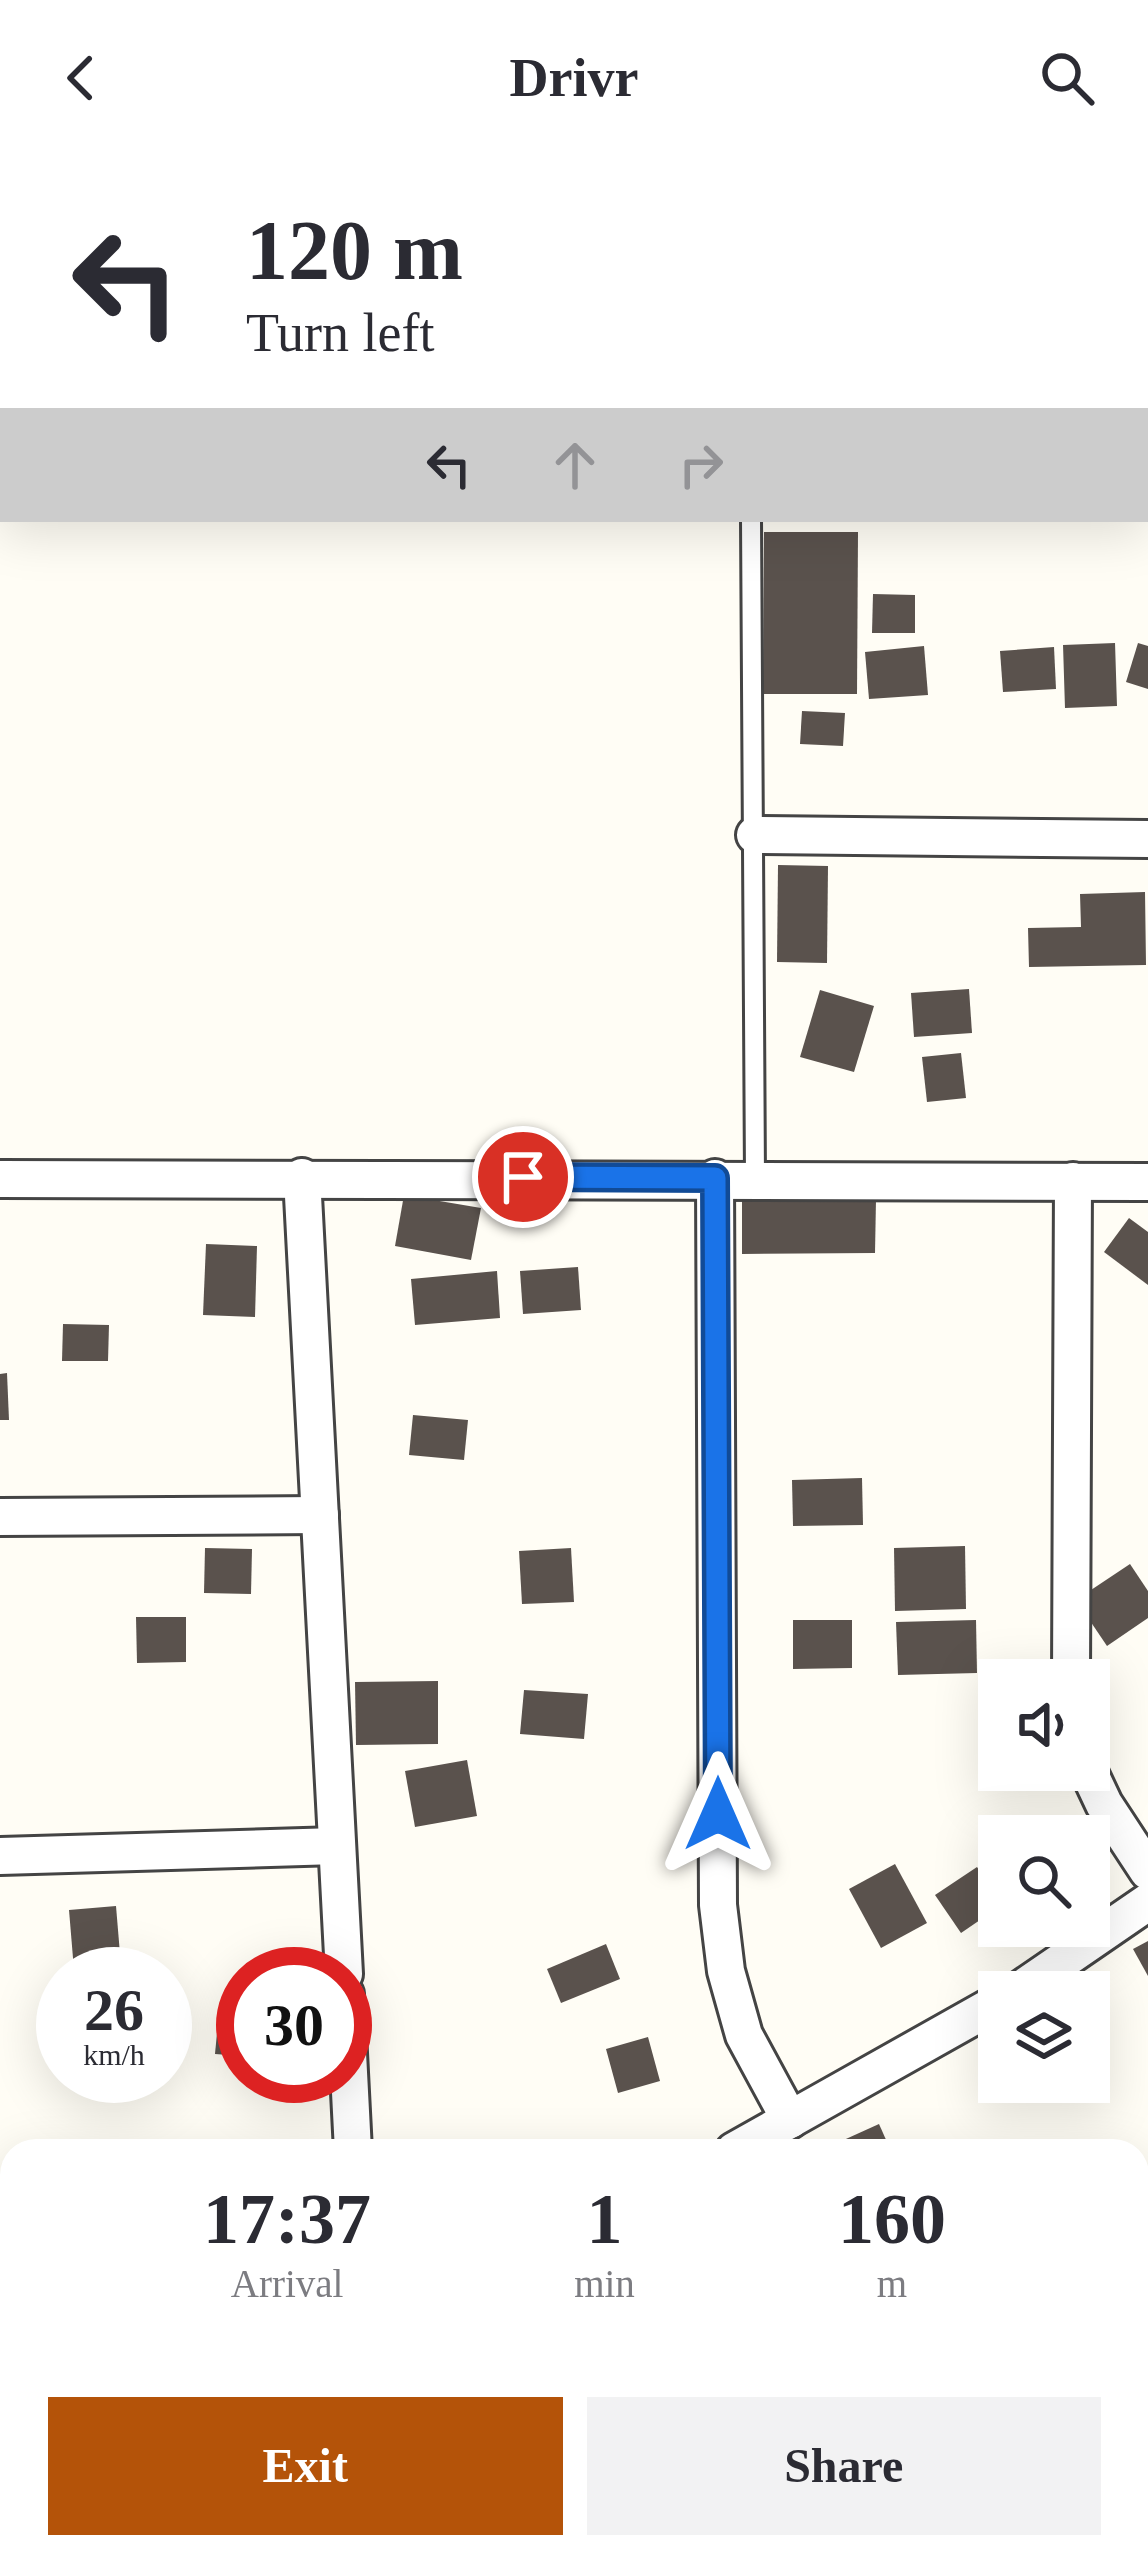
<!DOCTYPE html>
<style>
:root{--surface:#fff;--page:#f2f2f3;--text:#2b2b33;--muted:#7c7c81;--accent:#b45309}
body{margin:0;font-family:Georgia,serif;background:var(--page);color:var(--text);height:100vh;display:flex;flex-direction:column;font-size:45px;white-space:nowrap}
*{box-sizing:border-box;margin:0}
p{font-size:39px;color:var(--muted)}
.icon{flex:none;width:66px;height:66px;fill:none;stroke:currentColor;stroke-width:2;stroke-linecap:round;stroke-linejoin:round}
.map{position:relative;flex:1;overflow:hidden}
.panel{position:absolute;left:0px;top:1983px;width:1149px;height:420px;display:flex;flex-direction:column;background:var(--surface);border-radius:36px 36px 0 0;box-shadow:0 12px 48px #0002}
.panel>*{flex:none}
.hud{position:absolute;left:0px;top:0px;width:1149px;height:366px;box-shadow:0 12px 48px #0002;background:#fff;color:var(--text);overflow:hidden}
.fabs{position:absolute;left:978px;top:1503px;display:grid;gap:24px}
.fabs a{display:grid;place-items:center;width:132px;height:132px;border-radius:0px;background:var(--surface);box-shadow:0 12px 48px #0002;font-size:60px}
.speed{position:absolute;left:36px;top:1791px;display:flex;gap:24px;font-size:60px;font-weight:700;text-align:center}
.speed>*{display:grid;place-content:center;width:156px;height:156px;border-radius:50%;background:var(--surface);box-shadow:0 12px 48px #0002;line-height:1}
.speed small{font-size:30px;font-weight:400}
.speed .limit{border:18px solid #d22;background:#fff;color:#111}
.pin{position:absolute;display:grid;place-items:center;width:102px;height:102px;color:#fff;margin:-51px;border:6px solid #fff;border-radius:50%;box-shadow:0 3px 12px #0007}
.me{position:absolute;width:132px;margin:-66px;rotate:0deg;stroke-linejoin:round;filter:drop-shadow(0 0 9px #0008)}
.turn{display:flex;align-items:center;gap:42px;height:252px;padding:0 48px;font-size:54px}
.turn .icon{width:156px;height:156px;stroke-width:2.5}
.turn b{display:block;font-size:84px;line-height:102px}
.lanes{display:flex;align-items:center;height:114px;padding:0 48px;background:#0003;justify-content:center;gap:60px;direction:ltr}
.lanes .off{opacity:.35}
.eta{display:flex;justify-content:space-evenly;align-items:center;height:204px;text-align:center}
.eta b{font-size:72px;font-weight:700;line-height:84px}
.action{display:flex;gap:24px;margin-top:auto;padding:24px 48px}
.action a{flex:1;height:138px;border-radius:0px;background:var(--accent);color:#fff;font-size:48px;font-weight:700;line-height:138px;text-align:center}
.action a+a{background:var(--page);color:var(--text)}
header{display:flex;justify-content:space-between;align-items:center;height:156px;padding:0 48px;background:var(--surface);font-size:54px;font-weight:700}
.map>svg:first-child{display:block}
.building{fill:#5a524d}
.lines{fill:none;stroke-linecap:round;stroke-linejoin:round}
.service-casing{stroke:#444;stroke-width:24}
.minor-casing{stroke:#444;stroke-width:42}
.service{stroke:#fff;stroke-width:18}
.minor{stroke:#fff;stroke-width:36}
.route-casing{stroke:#114b97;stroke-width:30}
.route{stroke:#1a73e8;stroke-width:21}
</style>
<header><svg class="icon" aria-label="back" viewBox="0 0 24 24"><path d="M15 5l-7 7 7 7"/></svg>Drivr<svg class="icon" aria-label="search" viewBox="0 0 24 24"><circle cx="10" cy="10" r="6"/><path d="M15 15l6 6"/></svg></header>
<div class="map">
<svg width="1148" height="2403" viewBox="0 0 1148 2403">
<rect width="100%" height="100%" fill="#fffdf5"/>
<g class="building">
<polygon points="764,376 858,376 857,538 763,538"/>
<polygon points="873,438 915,439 915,477 872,477"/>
<polygon points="1115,487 1117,550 1065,552 1063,489"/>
<polygon points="1138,487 1148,490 1148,533 1126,526"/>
<polygon points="924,490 928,539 869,543 865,496"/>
<polygon points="1054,491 1056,533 1003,536 1000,495"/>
<polygon points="802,555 845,557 843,590 800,588"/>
<polygon points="778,709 828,710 827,807 777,806"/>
<polygon points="1145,736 1146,809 1029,811 1028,772 1081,771 1080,738"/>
<polygon points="969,833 972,877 914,881 911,837"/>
<polygon points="820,834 874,850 854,916 800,901"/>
<polygon points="961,897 966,942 927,946 922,901"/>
<polygon points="404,1039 481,1052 471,1104 395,1090"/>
<polygon points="742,1043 876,1043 875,1097 742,1098"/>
<polygon points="1129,1062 1148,1076 1148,1129 1104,1096"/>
<polygon points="206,1088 257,1090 255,1161 203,1159"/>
<polygon points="578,1111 581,1154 523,1158 520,1115"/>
<polygon points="497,1115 500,1162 415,1169 411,1123"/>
<polygon points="63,1168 109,1169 108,1205 62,1205"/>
<polygon points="7,1217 9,1264 0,1264 0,1218"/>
<polygon points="413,1259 468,1264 464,1304 409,1299"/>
<polygon points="862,1322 863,1369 793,1370 792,1324"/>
<polygon points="965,1390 966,1453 895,1455 894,1392"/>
<polygon points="205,1392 252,1393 251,1438 204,1437"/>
<polygon points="571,1392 574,1446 522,1448 519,1395"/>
<polygon points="1130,1408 1148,1435 1148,1462 1107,1490 1076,1444"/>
<polygon points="136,1461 186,1461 186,1506 137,1507"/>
<polygon points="793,1464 852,1464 852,1512 793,1513"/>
<polygon points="976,1464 977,1517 898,1519 896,1466"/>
<polygon points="438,1525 438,1588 356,1589 355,1526"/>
<polygon points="524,1534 588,1538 584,1583 520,1578"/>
<polygon points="467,1604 477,1660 415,1671 405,1615"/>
<polygon points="895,1708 927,1767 881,1792 849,1733"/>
<polygon points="977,1711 999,1744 999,1751 961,1777 935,1739"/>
<polygon points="116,1750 121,1810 74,1814 69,1754"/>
<polygon points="1148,1785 1148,1820 1133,1793"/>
<polygon points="606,1788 620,1823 561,1847 547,1813"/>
<polygon points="220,1845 243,1847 243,1900 215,1898"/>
<polygon points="648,1881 660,1925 618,1937 606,1893"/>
<polygon points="879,1968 891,1995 828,1995 826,1992"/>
</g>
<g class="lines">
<defs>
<g id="service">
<polyline points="726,0 726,3"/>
<polyline points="751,363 755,1022"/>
</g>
<g id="minor">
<polyline points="1146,333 1148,333"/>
<polyline points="755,679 1148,683"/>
<polyline points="302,1021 344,1818"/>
<polyline points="715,1022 718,1749 726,1815 744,1879 790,1964"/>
<polyline points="0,1023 1148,1026"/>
<polyline points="0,1361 320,1359"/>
<polyline points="1071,1524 1073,1025"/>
<polyline points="1088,1614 1104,1648 1148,1715"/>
<polyline points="0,1700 337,1690"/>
<polyline points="1017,1836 1148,1746"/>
<polyline points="345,1838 353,1995"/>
<polyline points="734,1995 999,1846"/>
</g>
</defs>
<use href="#service" class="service-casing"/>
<use href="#minor" class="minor-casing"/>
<use href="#service" class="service"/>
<use href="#minor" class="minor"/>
</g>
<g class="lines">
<defs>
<polyline id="route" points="523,1021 715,1022 718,1658"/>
</defs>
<use href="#route" class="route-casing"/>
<use href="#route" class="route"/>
</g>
</svg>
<div class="fabs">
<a><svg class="icon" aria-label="sound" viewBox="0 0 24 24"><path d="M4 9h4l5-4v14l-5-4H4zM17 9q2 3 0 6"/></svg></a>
<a><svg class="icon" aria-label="search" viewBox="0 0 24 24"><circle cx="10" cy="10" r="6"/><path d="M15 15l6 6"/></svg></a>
<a><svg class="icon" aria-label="layers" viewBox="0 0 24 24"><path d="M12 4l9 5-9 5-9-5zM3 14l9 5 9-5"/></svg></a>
</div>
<div class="speed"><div>26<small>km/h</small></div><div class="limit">30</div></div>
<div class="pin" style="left:523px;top:1021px;background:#d93025"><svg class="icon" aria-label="arrive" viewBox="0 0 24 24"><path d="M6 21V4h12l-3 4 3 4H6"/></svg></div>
<svg class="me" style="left:718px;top:1658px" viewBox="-20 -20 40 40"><path d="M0-17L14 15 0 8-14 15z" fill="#1a73e8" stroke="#fff" stroke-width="4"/></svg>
<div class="hud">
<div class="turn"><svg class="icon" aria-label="left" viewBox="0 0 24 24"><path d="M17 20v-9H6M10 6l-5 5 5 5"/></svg><div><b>120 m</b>Turn left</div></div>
<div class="lanes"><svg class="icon" aria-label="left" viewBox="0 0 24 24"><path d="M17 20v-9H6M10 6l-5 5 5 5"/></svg><svg class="icon off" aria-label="ahead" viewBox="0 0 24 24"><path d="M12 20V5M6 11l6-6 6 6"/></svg><svg class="icon off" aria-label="right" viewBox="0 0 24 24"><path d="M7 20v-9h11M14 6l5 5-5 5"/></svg></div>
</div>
<section class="panel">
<div class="eta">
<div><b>17:37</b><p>Arrival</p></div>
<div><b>1</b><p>min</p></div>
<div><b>160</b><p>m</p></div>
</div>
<div class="action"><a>Exit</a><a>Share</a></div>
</section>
</div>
